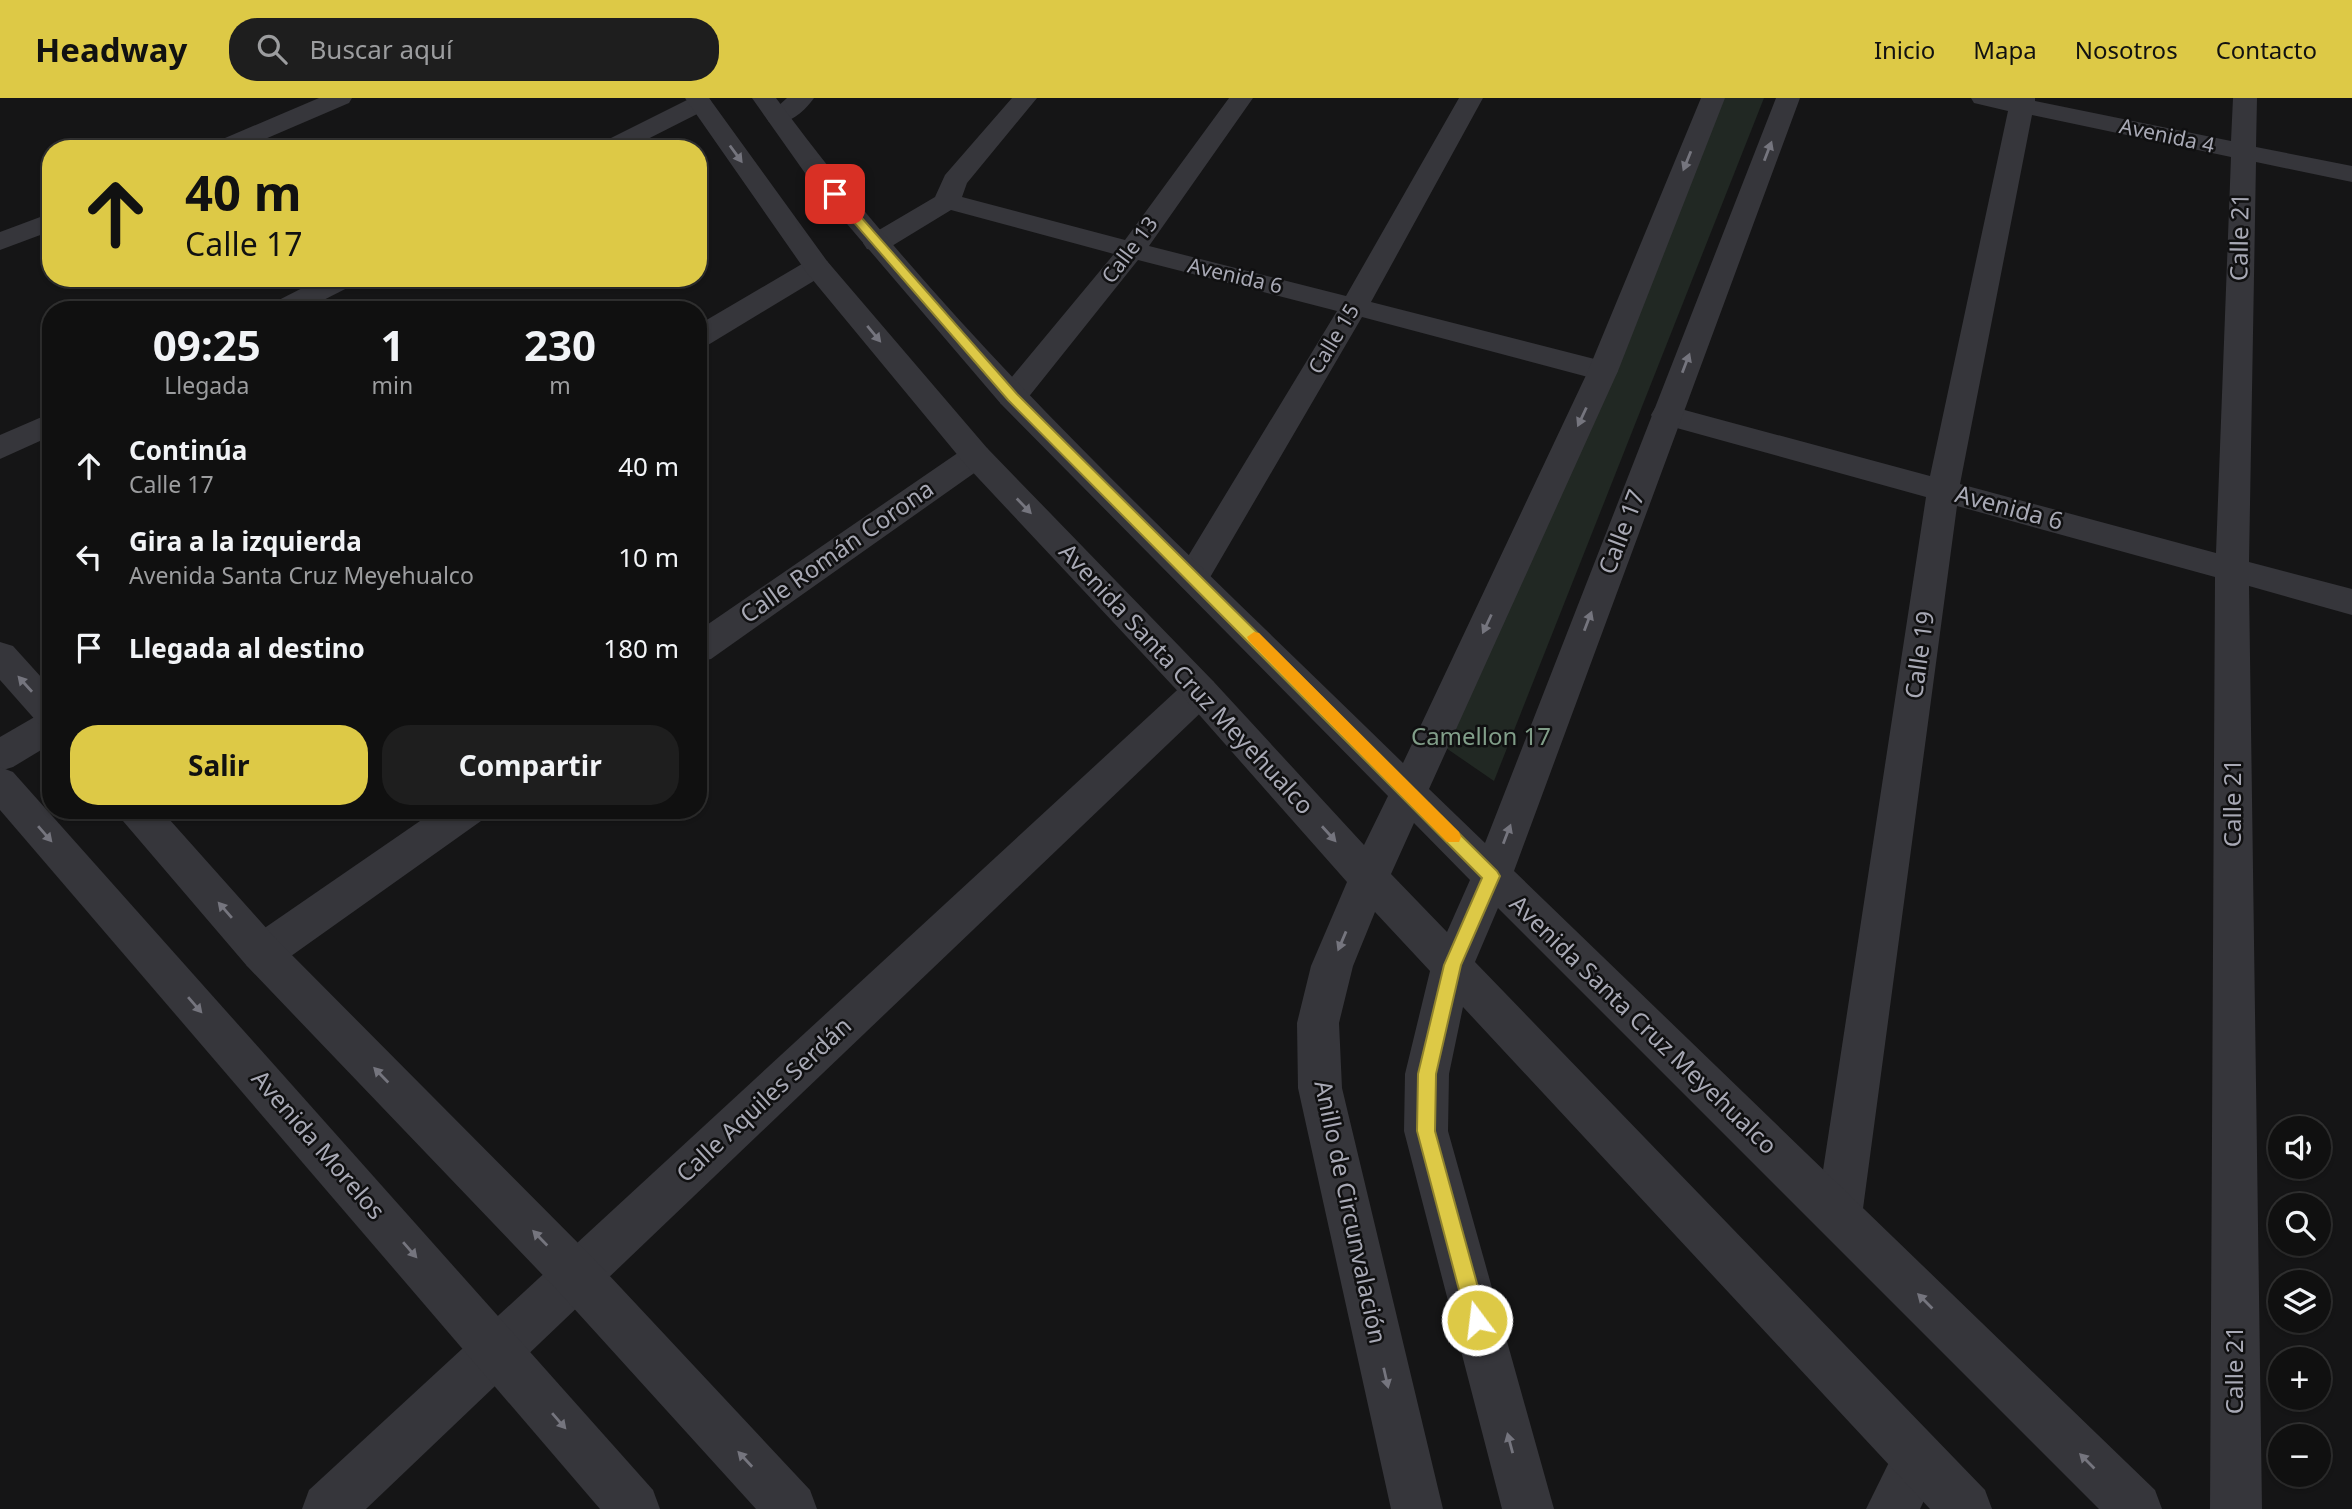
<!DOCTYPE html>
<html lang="es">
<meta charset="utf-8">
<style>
:root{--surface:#101010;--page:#1e1e1e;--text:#f1f3f6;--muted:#9c9d9f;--line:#303030;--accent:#ddc946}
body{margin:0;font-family:"Noto Sans",sans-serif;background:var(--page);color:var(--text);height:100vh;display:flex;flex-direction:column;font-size:26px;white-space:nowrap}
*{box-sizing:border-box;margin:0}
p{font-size:23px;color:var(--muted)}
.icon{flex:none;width:38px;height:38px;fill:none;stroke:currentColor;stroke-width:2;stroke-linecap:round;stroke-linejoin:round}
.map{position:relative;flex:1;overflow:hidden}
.side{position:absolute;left:42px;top:203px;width:665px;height:518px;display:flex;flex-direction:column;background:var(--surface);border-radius:28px;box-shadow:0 2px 5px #0004,0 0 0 2px var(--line)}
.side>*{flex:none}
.hud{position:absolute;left:42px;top:42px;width:665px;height:147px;border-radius:28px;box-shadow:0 2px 5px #0004,0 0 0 2px var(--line);background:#ddc946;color:#111;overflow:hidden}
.fabs{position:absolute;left:2268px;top:1018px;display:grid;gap:14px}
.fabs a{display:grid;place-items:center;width:63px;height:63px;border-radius:50%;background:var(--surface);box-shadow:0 2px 5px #0004,0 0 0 2px var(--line);font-size:35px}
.pin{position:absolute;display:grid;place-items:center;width:60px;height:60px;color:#fff;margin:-30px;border-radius:14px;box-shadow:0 4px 10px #0006}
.me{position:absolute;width:77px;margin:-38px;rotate:345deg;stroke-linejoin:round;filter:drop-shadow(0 0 5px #0008)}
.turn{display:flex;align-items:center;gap:24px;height:147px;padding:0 28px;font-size:32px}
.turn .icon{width:91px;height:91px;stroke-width:2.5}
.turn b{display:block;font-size:49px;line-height:60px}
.eta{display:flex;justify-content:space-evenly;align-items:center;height:119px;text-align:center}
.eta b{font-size:42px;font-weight:700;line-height:49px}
.cta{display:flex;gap:14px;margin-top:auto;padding:14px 28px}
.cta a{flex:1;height:80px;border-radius:28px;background:var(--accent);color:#111;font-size:28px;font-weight:700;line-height:80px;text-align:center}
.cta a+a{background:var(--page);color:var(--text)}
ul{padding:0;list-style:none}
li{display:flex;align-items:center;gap:21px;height:91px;padding:0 28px}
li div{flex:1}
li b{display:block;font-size:26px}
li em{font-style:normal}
header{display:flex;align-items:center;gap:42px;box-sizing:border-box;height:98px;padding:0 35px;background:var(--accent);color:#111}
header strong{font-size:33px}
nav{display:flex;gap:38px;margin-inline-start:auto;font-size:24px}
.search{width:490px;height:63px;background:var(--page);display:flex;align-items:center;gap:18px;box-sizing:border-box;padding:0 24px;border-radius:28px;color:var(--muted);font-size:26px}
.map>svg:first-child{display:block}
.green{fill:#212823}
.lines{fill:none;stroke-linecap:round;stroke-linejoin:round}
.minor{fill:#36363b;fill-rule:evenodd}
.tertiary{fill:#36363b;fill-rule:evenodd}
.oneway{fill:#75757e}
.route{fill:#ddc946;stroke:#90832e;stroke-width:2}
.slow{fill:#f59e0b}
.labels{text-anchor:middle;stroke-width:5;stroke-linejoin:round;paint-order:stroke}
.far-street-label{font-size:21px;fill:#a8a9b5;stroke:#101011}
.street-label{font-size:24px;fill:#a8a9b5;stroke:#101011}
.park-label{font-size:24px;fill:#819e89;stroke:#101011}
</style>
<header>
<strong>Headway</strong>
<div class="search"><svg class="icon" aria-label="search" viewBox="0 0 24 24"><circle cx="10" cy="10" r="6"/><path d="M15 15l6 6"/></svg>Buscar aquí</div>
<nav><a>Inicio</a><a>Mapa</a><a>Nosotros</a><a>Contacto</a></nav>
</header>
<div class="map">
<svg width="2352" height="1411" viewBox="0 0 2352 1411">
<rect width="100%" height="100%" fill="#151516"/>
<polygon class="green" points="1724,0 1764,0 1494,683 1446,650"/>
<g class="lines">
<g class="minor">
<polygon points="319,0 352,0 349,5 242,51 207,51 211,46"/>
<polygon points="691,0 709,0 712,5 709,10 628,51 595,51 599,46"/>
<path d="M787,0H814C804,14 787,29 769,24L766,19Z"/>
<polygon points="1012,0 1037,0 967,85 962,99 1125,142 1229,0 1253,0 1149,148 1346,198 1459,0 1483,0 1371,204 1614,266 1618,273 1614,280 1603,283 1362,219 1205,488 1193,491 1181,488 1176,479 1181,470 1337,213 1138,162 1023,306 1012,309 1001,306 997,299 1001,292 1114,156 951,112 887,151 877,153 867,151 863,145 867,139 935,99 945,77"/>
<path d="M1971,0H2035V3L2231,43L2233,0H2257L2256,49L2352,68V84L2256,64L2249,464L2352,491V517L2249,488L2262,1411H2210L2215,479L1957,408L1862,1118L1855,1134L1839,1141L1823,1134L1816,1118L1926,399L1655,324L1651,317L1655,310L1666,307L1930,378L2008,13L1974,5ZM2032,17L2231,59L2216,455L1960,386Z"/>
<polygon points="51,115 51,133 0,152 0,134"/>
<polygon points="817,161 827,163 831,169 827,175 708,247 698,249 698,227 807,163"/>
<polygon points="322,180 359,180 355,186 304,212 267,212 271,206"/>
<polygon points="51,315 51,338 0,361 0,337"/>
<polygon points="976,347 987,350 992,358 987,366 711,561 698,564 698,533 965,350"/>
<polygon points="1200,579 1213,583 1218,593 1213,603 366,1411 302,1411 309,1392 1187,583"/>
<polygon points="51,612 51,646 13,669 0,673 0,639 38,617"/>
<polygon points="436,712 486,712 481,723 277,868 262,874 247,868 241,855 247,842"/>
<polygon points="1918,1334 1936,1342 1944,1360 1920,1411 1866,1411 1900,1342"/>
</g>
<g class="tertiary">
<path d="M685,0H709L827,163L987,350L1213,583L1364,747L1388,698L1001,306L812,85L752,0H776C957,246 1186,452 1403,665L1588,273L1701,0H1725L1618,273L1429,691L1485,745L1776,0H1800L1514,773L2155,1392L2162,1411H2099L1498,810L1475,864L1985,1392L1992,1411H1930L1463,909L1449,976L1448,1033L1554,1411H1502L1404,1033L1405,976L1430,873L1375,814L1353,868L1339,925L1342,990L1443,1411H1391L1298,990L1297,925L1311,868L1347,784L1187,603L965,366L807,175ZM1414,725L1470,782L1447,834L1391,776Z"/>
<polygon points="0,544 13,548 51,590 51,629 38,625 0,582"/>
<polygon points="0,669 13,674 653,1392 660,1411 600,1411 0,712"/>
<polygon points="118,712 161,712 277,842 593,1160 810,1392 817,1411 756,1411 559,1194 247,868 123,723"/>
</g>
</g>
<defs><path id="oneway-solid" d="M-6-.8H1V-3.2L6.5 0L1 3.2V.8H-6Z" transform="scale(1.75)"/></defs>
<g class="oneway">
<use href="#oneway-solid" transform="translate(1768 53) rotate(-69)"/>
<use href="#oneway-solid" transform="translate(736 56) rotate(54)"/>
<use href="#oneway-solid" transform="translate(1687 63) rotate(112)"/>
<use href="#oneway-solid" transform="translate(874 236) rotate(50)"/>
<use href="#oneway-solid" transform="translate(1686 265) rotate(-69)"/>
<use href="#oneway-solid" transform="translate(1582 319) rotate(115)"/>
<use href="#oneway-solid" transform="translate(1024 408) rotate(46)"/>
<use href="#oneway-solid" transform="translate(1588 523) rotate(-69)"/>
<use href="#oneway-solid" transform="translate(1487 526) rotate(115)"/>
<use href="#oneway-solid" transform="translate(25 586) rotate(-132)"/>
<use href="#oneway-solid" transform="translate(45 736) rotate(49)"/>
<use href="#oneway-solid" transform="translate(1329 736) rotate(48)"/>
<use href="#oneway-solid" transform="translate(1507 736) rotate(-69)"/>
<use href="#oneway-solid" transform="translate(225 812) rotate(-131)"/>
<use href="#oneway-solid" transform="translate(1342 843) rotate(113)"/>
<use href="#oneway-solid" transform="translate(195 907) rotate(49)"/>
<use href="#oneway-solid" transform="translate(381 977) rotate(-134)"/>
<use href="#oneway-solid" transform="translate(540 1140) rotate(-134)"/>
<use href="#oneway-solid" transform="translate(410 1152) rotate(49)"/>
<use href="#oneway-solid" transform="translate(1925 1203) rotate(-135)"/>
<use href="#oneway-solid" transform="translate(1386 1280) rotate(77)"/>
<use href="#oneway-solid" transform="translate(559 1323) rotate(49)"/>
<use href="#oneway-solid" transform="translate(1510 1345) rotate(-105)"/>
<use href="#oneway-solid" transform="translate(745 1361) rotate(-133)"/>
<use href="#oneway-solid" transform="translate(2087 1363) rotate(-135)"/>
</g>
<polygon class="route" points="831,94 839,94 1017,296 1497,773 1500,778 1461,867 1436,976 1435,1033 1487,1222 1484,1229 1477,1232 1470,1229 1467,1222 1417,1033 1418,976 1444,867 1482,780 1008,302 831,98"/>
<polygon class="slow" points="1254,534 1259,535 1459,734 1461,739 1459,744 1447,744 1249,543 1247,539"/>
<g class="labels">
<g class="far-street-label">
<text transform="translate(2167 38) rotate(12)" y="7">Avenida 4</text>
<text transform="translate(1130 152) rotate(-53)" y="7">Calle 13</text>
<text transform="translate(1235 178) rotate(13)" y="7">Avenida 6</text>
<text transform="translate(1334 241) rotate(-59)" y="7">Calle 15</text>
</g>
<g class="street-label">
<text transform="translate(2240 139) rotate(-89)" y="8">Calle 21</text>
<text transform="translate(2009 410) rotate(15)" y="8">Avenida 6</text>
<text transform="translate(1622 434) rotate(-69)" y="8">Calle 17</text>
<text transform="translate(837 454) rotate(-35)" y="8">Calle Román Corona</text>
<text transform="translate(1920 557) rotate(-82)" y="8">Calle 19</text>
<text transform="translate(1186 581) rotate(47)" y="8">Avenida Santa Cruz Meyehualco</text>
<text transform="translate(2233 705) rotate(-90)" y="8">Calle 21</text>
<text transform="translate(1643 927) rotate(44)" y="8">Avenida Santa Cruz Meyehualco</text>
<text transform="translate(764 1002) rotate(-43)" y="8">Calle Aquiles Serdán</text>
<text transform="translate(318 1047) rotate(49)" y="8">Avenida Morelos</text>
<text transform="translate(1350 1114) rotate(78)" y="8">Anillo de Circunvalación</text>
<text transform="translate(2235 1272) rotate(-90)" y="8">Calle 21</text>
</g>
<g class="park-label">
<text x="1481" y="647">Camellon 17</text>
</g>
</g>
</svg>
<div class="fabs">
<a><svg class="icon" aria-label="sound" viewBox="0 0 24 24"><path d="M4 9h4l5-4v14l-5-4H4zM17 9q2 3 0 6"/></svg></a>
<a><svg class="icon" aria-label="search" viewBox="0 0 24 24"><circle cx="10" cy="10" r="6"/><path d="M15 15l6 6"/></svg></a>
<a><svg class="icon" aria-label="layers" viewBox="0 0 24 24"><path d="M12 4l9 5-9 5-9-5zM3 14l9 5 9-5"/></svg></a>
<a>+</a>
<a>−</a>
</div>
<div class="pin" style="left:835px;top:96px;background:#d93025"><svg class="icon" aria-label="arrive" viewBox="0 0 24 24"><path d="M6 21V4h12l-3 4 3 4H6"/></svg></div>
<svg class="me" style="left:1477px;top:1222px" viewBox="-20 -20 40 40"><circle r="17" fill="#ddc946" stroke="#fff" stroke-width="3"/><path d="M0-11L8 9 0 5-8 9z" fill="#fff"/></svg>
<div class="hud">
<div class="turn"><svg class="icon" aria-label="ahead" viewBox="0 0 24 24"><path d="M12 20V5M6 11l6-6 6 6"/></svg><div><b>40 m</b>Calle 17</div></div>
</div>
<section class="side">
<div class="eta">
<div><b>09:25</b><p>Llegada</p></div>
<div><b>1</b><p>min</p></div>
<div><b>230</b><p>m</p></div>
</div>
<ul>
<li><svg class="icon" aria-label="ahead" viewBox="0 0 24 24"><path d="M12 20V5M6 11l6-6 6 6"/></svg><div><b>Continúa</b><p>Calle 17</p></div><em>40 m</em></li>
<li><svg class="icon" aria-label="left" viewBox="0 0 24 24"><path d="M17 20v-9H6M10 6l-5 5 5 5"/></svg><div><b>Gira a la izquierda</b><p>Avenida Santa Cruz Meyehualco</p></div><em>10 m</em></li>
<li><svg class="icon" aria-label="arrive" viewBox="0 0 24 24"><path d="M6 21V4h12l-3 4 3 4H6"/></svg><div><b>Llegada al destino</b></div><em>180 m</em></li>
</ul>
<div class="cta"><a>Salir</a><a>Compartir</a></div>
</section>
</div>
